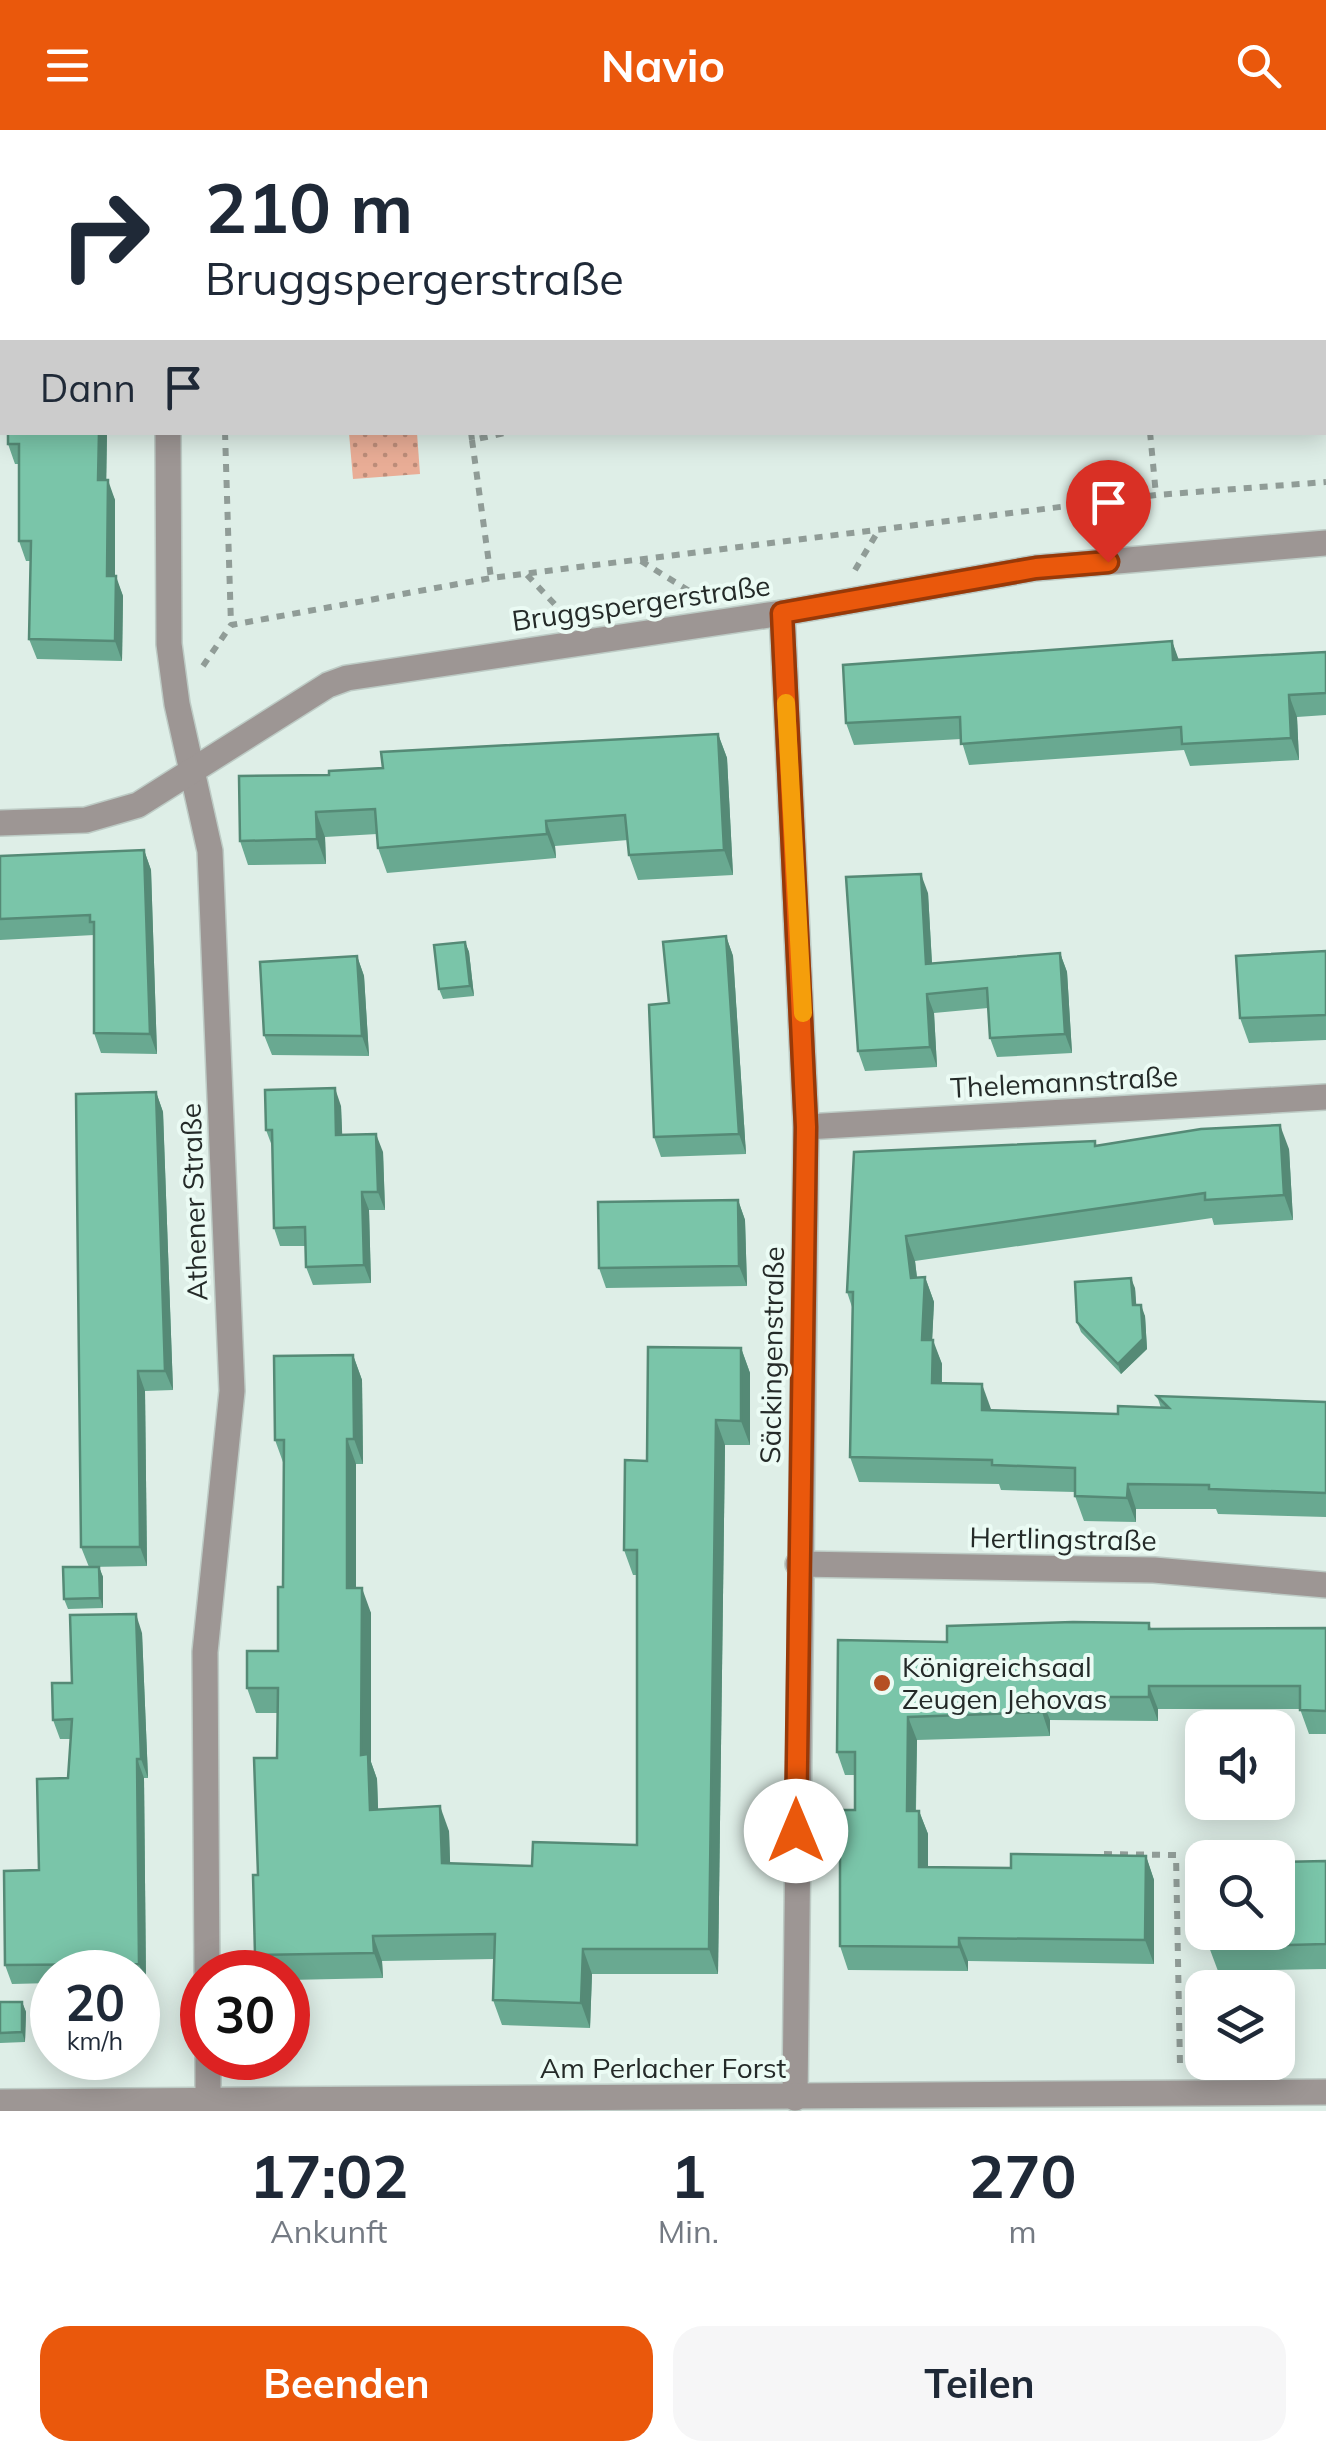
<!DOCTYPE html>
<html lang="de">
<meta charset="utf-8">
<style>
:root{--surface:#fff;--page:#f6f6f7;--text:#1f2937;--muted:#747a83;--accent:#ea580c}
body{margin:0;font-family:Mulish,sans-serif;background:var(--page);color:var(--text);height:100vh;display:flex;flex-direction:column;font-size:38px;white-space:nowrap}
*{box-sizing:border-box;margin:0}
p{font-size:32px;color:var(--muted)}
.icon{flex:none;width:55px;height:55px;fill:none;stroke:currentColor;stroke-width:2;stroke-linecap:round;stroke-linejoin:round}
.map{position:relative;height:1981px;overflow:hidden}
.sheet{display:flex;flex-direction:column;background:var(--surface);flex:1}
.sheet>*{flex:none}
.top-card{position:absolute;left:0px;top:0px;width:1328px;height:305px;box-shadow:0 5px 25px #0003;background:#fff;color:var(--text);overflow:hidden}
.controls{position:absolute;left:1185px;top:1580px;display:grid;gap:20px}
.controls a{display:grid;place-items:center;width:110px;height:110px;border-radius:20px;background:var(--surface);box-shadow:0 5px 25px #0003;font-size:50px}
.speed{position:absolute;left:30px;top:1820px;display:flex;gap:20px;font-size:50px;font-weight:700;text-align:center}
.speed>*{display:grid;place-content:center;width:130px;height:130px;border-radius:50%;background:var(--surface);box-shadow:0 5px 25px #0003;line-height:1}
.speed small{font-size:25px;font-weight:400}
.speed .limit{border:15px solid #d22;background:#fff;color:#111}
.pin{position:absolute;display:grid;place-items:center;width:85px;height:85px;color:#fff;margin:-102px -42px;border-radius:50% 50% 50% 0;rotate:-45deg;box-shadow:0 0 10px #0007}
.pin .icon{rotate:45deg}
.me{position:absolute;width:110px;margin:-55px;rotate:0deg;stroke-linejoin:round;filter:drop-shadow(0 0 8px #0008)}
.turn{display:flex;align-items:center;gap:35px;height:210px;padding:0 40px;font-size:45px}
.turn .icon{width:130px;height:130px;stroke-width:2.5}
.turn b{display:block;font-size:70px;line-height:85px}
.then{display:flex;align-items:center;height:95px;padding:0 40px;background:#0003;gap:20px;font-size:38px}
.eta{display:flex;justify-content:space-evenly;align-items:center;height:170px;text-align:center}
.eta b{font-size:60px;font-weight:700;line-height:70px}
.action{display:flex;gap:20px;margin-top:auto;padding:20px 40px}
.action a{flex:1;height:115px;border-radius:30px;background:var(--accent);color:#fff;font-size:40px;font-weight:700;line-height:115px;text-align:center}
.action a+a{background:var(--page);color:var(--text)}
header{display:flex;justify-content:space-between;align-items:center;height:130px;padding:0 40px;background:var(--accent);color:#fff;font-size:45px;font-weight:700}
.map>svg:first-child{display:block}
.park{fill:url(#park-dots)}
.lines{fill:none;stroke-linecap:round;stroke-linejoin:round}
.minor-casing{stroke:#bdcbc5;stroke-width:28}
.path{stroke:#909c97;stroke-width:6;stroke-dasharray:8 8;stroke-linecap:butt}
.minor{stroke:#9d9694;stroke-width:25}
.wall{fill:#69a991}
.shaded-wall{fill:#558a76}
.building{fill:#7ac5a9;stroke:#558a76;stroke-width:2.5}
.route-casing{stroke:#983908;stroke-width:25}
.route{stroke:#ea580c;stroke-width:18}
.slow{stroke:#f59e0b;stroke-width:18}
.poi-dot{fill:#b54f23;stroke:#ebfbf4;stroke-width:4}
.labels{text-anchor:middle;stroke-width:8;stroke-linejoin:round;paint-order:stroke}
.street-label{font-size:28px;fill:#242a28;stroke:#ebfbf4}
.poi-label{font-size:28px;fill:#242a28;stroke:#ebfbf4;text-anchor:start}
</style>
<header><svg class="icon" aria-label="menu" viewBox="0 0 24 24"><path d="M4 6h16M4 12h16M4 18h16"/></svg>Navio<svg class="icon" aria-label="search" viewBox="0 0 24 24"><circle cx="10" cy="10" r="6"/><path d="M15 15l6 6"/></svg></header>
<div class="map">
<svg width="1326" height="1981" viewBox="0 0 1326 1981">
<defs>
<pattern id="park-dots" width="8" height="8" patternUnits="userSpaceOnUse" patternTransform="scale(2.5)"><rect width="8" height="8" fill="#e9ad96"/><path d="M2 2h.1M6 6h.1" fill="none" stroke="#bd8d7a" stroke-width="1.8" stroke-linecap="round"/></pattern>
</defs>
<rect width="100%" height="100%" fill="#deeee7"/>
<polygon class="park" points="349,303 417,303 420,344 353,349"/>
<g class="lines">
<defs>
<g id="minor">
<polyline points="168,0 168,2"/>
<polyline points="168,302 169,514 177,574 210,721 232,1261 205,1522 207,1842"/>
<polyline points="782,483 806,997 795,1968"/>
<polyline points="0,693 86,690 138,675 328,555 347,548 782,483 1036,438 1326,413"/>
<polyline points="806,997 1326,967"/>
<polyline points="798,1434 1154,1440 1326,1455"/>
<polyline points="208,1928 208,1967"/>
<polyline points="0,1972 1326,1962"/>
</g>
</defs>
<use href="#minor" class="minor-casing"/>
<g class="path">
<polyline points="215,0 215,2"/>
<polyline points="453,0 453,2"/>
<polyline points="1123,0 1123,2"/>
<polyline points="1274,0 1274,2"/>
<polyline points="225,302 231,495"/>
<polyline points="471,302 472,310 510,302"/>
<polyline points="1150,302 1156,365"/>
<polyline points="472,310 491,448"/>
<polyline points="641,431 694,464"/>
<polyline points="855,440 877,403"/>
<polyline points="527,445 563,483"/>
<polyline points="203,536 231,495 491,448 1156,365 1326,352"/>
<polyline points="1097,1733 1097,1724 1176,1725 1180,1935"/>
</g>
<use href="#minor" class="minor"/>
</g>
<g class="wall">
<polygon points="8,302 107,302 106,350 115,370 115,446 123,466 122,531 37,529 29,509 31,431 26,431 19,411 19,334 15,334 8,314"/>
<polygon points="1172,511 1178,530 1326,522 1326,585 1297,587 1299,630 1190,636 1184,620 969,635 961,609 854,615 846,593"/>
<polygon points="718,604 727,628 733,745 638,750 629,725 628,710 555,716 556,728 387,743 378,718 377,704 325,707 326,734 248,735 240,711 329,645"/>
<polygon points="144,720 151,740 157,924 101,923 94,903 94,805 0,810 0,726"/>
<polygon points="928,763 932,833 1060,823 1067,842 1072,923 997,927 990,908 988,878 934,883 937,937 865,941 858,921"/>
<polygon points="726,806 733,826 746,1024 661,1027 654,1007 669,873"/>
<polygon points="465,812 469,822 474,866 443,869 439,859"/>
<polygon points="1326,821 1326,910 1249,913 1240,888"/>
<polygon points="357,826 364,846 369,926 272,925 264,905"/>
<polygon points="156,962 163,982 173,1260 145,1261 147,1436 89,1437 81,1417"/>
<polygon points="341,976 342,1005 383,1022 385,1080 369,1080 371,1153 313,1155 306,1137 306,1116 280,1116 274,1098 272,1016 266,1000"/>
<polygon points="1095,1011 1096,1016 1289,1019 1293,1090 1214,1095 1212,1088 915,1131 917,1148 925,1147 934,1172 932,1210 942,1234 942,1254 991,1280 1118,1284 1161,1278 1157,1266 1326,1272 1326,1387 1218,1384 1216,1379 1136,1379 1136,1392 1084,1391 1075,1366 1075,1362 1001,1360 999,1354 859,1352 850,1327 852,1177 847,1162 854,1022"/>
<polygon points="738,1070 745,1090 747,1156 606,1158 599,1138"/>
<polygon points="1135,1158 1136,1175 1145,1186 1147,1219 1121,1244 1081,1202 1077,1192"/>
<polygon points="741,1218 750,1243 750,1315 725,1315 718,1844 592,1844 590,1898 502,1895 493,1870 494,1829 382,1831 383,1848 288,1850 288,1842 261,1842 255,1825 258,1745 277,1628 278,1583 256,1583 247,1558 278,1521 283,1457 284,1335 275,1310 353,1225 362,1250 363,1334 356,1334 356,1458 371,1483 371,1632 377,1649 378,1679 449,1701 450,1733 532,1736 637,1715 637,1445 633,1445 624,1420 647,1331"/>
<polygon points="99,1437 103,1447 103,1478 68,1479 64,1469"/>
<polygon points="1149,1493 1151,1499 1326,1498 1326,1604 1309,1604 1300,1579 1158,1579 1158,1591 1050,1590 1050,1606 917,1610 916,1681 919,1681 928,1704 928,1737 1011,1738 1146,1726 1154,1750 1154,1834 968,1831 968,1841 848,1840 840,1816 855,1680 855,1645 845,1645 837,1622 947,1512"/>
<polygon points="142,1503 148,1648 144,1648 146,1853 138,1853 138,1842 52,1842 52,1853 12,1854 5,1835 39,1740 68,1648 71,1609 60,1609 53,1590 72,1553"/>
<polygon points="1326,1731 1326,1839 1218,1841 1209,1817 1304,1732"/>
<polygon points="0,1872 22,1872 26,1882 25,1912 0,1913"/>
</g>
<g class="shaded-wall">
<polygon points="99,302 107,302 106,370 98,350"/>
<polygon points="108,350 115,370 115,466 107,446"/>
<polygon points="116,446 123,466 122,531 115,511"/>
<polygon points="1172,511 1180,533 1173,530"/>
<polygon points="1289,565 1297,587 1299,630 1291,608"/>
<polygon points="718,604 727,628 733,745 724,720"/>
<polygon points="316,682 325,707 326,734 317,709"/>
<polygon points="546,691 555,716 556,728 547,704"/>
<polygon points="144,720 151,740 157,924 150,904"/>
<polygon points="921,744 928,763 933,853 926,834"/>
<polygon points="726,806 733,826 746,1024 739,1004"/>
<polygon points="465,812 469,822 474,866 470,856"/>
<polygon points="1060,823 1067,842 1072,923 1065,904"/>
<polygon points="357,826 364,846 369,926 362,906"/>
<polygon points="927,864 934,883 937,937 930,917"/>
<polygon points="335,958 341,976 343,1023 336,1005"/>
<polygon points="156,962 163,982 173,1260 165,1241"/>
<polygon points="1280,995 1289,1019 1293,1090 1284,1065"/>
<polygon points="376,1004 383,1022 385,1080 378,1062"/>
<polygon points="362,1062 369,1080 371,1153 364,1135"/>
<polygon points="738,1070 745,1090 747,1156 739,1136"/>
<polygon points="906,1106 915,1131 920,1173 911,1148"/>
<polygon points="925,1147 934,1172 931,1234 922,1210"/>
<polygon points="1131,1148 1135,1158 1137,1185 1133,1175"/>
<polygon points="1141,1175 1145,1186 1147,1219 1121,1244 1118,1234"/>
<polygon points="933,1210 942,1234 941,1278 932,1253"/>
<polygon points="741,1218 750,1243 750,1315 741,1291"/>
<polygon points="353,1225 362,1250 363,1334 354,1309"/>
<polygon points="138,1241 145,1261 147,1436 140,1417"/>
<polygon points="982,1254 991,1279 991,1304 982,1280"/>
<polygon points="716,1290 725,1315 718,1844 709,1819"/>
<polygon points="347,1309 356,1334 356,1482 347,1458"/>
<polygon points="1128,1354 1136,1379 1136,1392 1127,1368"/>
<polygon points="99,1437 103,1447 103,1478 100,1468"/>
<polygon points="362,1458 371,1483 371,1632 377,1649 379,1704 370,1680 361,1625"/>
<polygon points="136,1484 142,1503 148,1648 141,1629"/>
<polygon points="1149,1556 1158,1579 1158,1591 1149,1567"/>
<polygon points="1041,1567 1050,1590 1050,1606 1042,1582"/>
<polygon points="908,1587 917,1610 915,1704 907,1681"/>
<polygon points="137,1629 144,1648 146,1853 139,1834"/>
<polygon points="440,1676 449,1701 451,1758 442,1733"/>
<polygon points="919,1681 928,1704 928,1760 919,1737"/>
<polygon points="1146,1726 1154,1750 1154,1834 1145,1810"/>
<polygon points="373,1806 382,1831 383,1848 374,1823"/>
<polygon points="959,1808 968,1831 968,1841 959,1817"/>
<polygon points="583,1819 592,1844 590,1898 581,1873"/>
<polygon points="22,1872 26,1882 25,1912 22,1902"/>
</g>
<g class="building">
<rect x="41" y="0" width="70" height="2"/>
<polygon points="8,302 99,302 98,350 108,350 107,446 116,446 115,511 29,509 31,411 19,411 19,314 8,314"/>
<polygon points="1172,511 1173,530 1326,522 1326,563 1289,565 1291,608 1182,614 1181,597 961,614 960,587 846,593 843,535"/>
<polygon points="718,604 724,720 629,725 625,685 546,691 547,704 378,718 375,679 316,682 317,709 240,711 239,646 329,645 329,641 383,638 381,622"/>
<polygon points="144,720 150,904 94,903 94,792 90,792 90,785 0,789 0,726"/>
<polygon points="921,744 926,834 1060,823 1065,904 990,908 987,858 927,864 930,917 858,921 846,747"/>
<polygon points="726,806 739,1004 654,1007 649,875 669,873 663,812"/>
<polygon points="465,812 470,856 439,859 434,815"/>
<polygon points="1326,821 1326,885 1240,888 1236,826"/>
<polygon points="357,826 362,906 264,905 260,832"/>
<polygon points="335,958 336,1005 376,1004 378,1062 362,1062 364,1135 306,1137 305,1097 274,1098 272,1000 266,1000 265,960"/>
<polygon points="156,962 165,1241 138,1241 140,1417 81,1417 76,964"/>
<polygon points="1280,995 1284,1065 1205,1070 1205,1063 906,1106 911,1148 925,1147 922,1210 933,1210 932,1253 982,1254 982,1280 1118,1284 1118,1276 1169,1278 1157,1266 1326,1272 1326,1363 1209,1359 1209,1355 1128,1354 1127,1368 1075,1366 1075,1338 992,1335 992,1330 850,1327 853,1162 847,1162 854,1022 1095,1011 1095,1016 1201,999"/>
<polygon points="738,1070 739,1136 599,1138 598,1072"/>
<polygon points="1131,1148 1133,1175 1141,1175 1143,1209 1118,1234 1077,1192 1075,1152"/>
<polygon points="648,1217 741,1218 741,1291 716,1290 709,1819 583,1819 581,1873 493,1870 495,1804 373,1806 374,1823 255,1825 253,1745 258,1745 254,1628 277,1628 278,1558 247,1558 247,1521 278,1521 278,1457 283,1457 284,1310 275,1310 274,1226 353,1225 354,1309 347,1309 347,1458 362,1458 361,1625 368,1624 370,1680 440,1676 442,1733 532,1736 533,1712 637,1715 637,1420 624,1420 625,1330 647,1331"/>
<polygon points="63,1437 99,1437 100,1468 64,1469"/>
<polygon points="136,1484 141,1629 137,1629 139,1834 5,1835 4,1741 39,1740 37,1649 68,1648 72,1589 53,1590 52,1553 72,1553 70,1485"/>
<polygon points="1073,1492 1149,1493 1149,1499 1326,1498 1326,1581 1300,1580 1300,1556 1149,1556 1149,1567 1041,1567 1042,1582 908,1587 907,1681 919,1681 919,1737 1011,1738 1011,1724 1146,1726 1145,1810 959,1808 959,1817 840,1816 840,1680 855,1680 855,1622 837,1622 838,1510 947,1512 947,1496"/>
<polygon points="1326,1731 1326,1814 1209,1817 1209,1802 1278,1802 1278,1732"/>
<polygon points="0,1872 22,1872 22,1902 0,1903"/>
</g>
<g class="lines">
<defs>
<polyline id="route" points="796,1701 806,997 782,483 1036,438 1108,432"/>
</defs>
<use href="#route" class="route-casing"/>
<use href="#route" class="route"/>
<polyline class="slow" points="786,573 803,883"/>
</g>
<circle class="poi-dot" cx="882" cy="1553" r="10"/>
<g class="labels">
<g class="street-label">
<text transform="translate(641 473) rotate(-8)" y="10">Bruggspergerstraße</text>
<text transform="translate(1064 952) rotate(-3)" y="10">Thelemannstraße</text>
<text transform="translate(194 1072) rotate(-92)" y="10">Athener Straße</text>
<text transform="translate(772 1225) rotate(-89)" y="10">Säckingenstraße</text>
<text transform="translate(1063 1409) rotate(1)" y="10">Hertlingstraße</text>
<text x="663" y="1948">Am Perlacher Forst</text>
</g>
<g class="poi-label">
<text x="902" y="1547">Königreichsaal<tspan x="902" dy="32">Zeugen Jehovas</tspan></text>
</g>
</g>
</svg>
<div class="controls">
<a><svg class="icon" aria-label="sound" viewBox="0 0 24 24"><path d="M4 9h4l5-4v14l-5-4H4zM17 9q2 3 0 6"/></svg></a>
<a><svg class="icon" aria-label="search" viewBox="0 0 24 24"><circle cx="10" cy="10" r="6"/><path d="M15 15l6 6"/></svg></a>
<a><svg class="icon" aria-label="layers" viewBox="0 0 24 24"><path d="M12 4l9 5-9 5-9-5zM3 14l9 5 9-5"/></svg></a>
</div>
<div class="speed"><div>20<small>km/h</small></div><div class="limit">30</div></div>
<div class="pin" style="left:1108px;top:432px;background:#d93025"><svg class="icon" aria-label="arrive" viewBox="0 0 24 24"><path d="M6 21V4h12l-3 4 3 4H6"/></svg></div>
<svg class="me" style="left:796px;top:1701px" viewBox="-20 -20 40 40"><circle r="19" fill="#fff"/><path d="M0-13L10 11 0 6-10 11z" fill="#ea580c"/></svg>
<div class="top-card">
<div class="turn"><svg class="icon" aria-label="right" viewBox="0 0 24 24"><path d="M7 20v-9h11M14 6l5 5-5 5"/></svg><div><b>210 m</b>Bruggspergerstraße</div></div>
<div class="then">Dann<svg class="icon" aria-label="arrive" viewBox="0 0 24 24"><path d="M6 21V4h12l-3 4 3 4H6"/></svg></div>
</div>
</div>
<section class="sheet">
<div class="eta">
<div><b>17:02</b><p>Ankunft</p></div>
<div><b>1</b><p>Min.</p></div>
<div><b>270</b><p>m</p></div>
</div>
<div class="action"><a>Beenden</a><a>Teilen</a></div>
</section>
